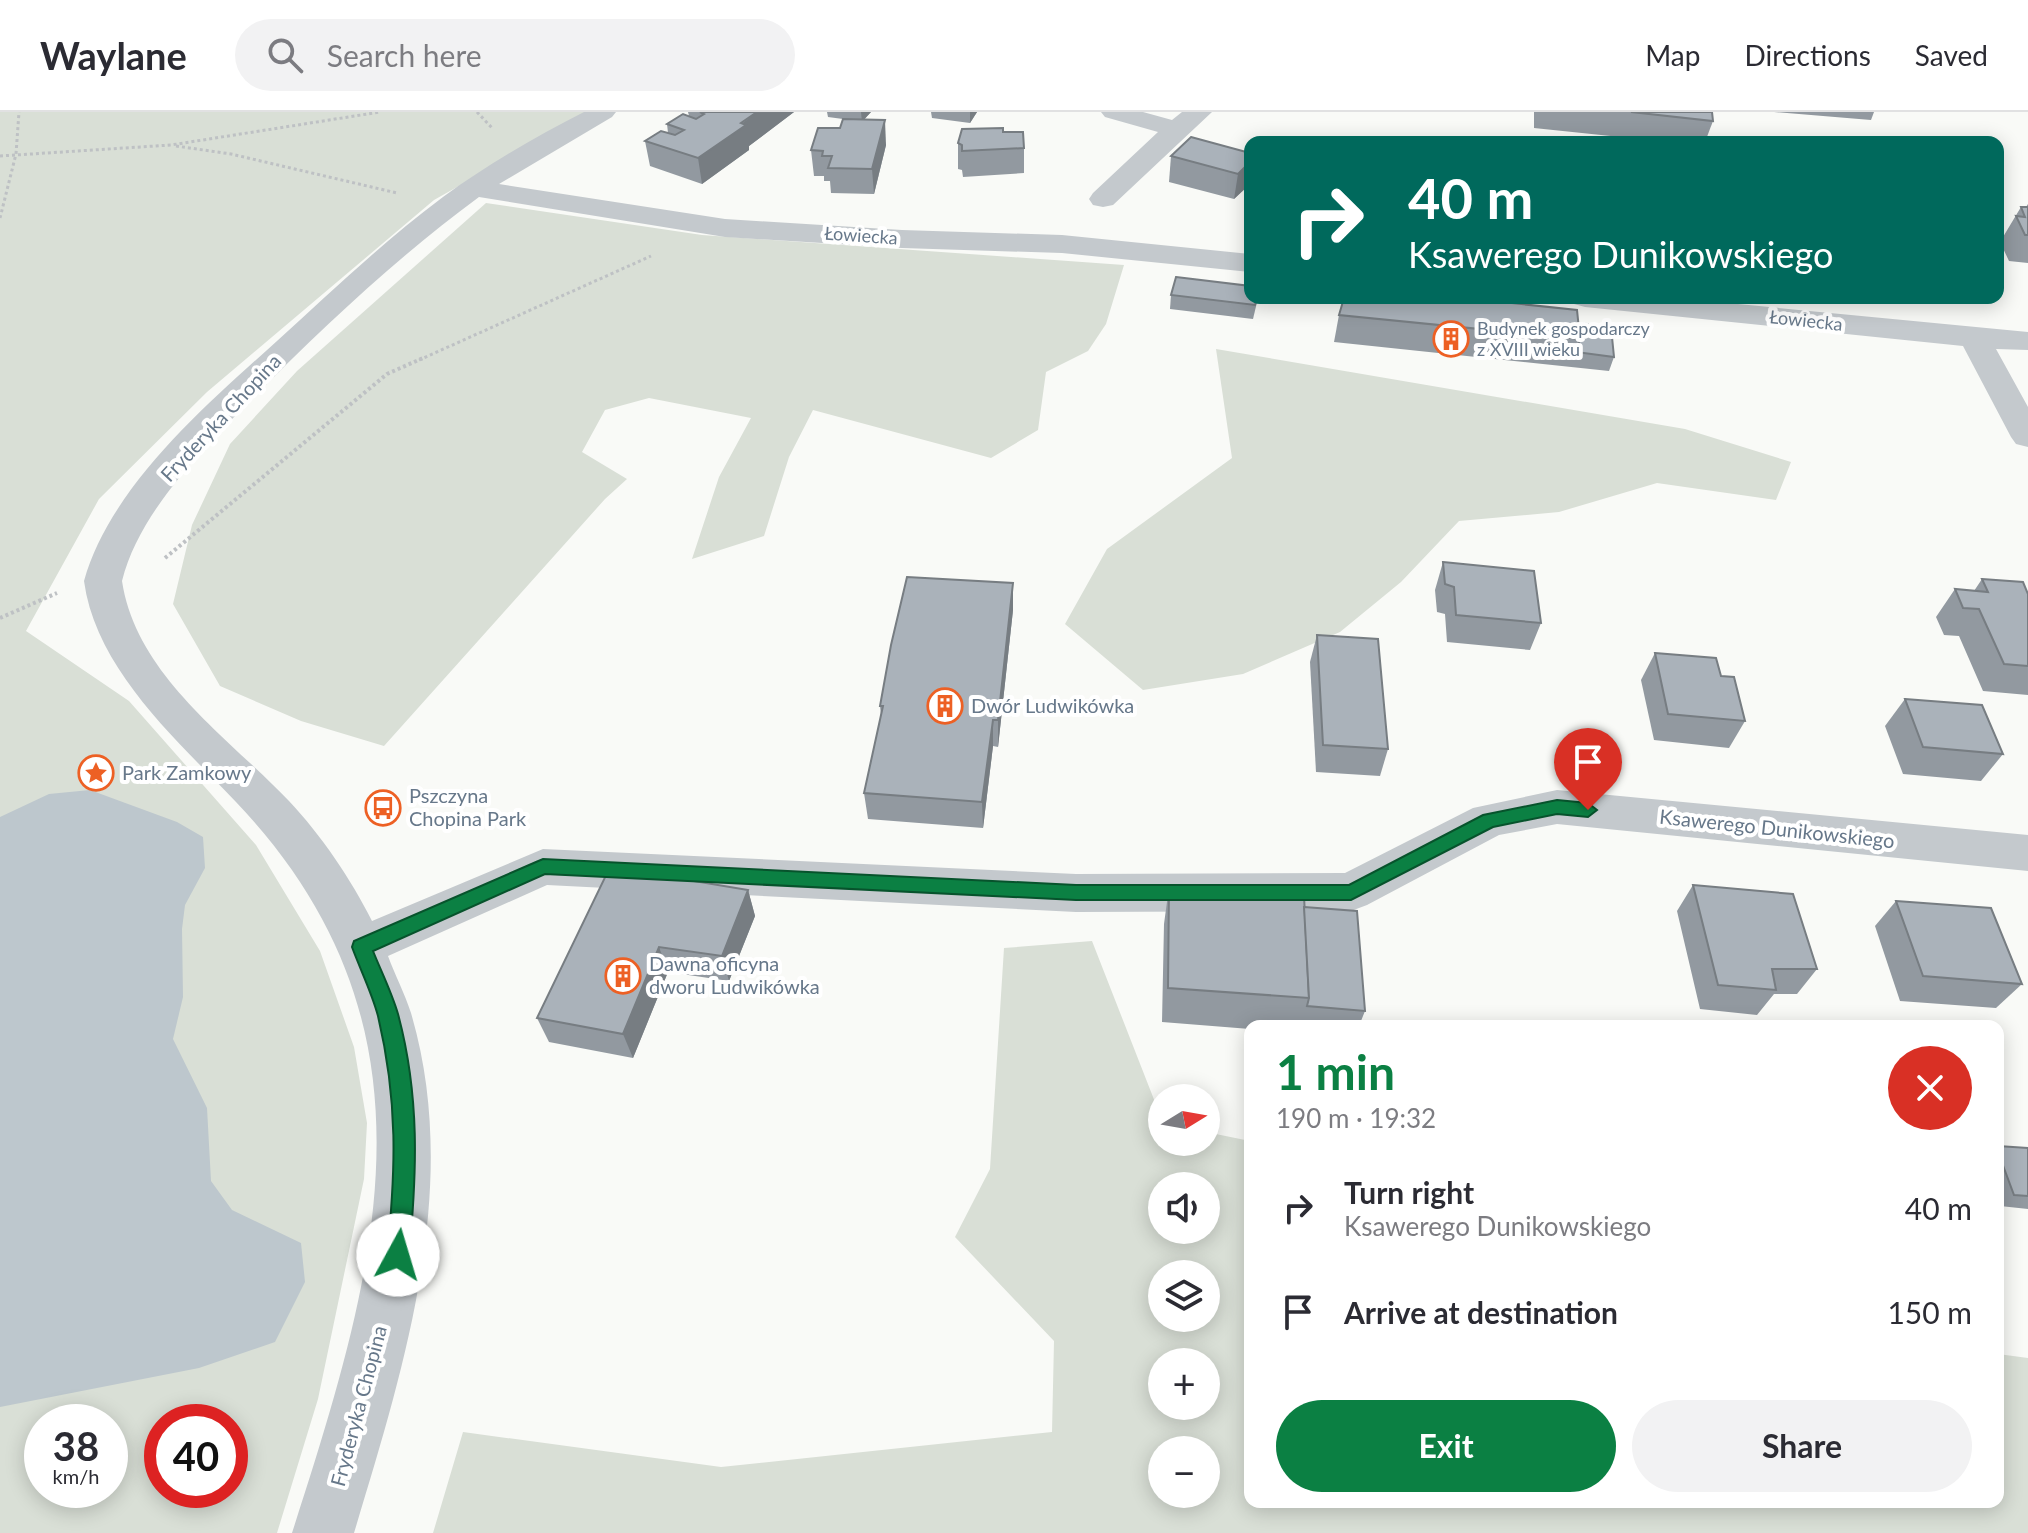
<!DOCTYPE html>
<meta charset="utf-8">
<style>
:root{--surface:#fff;--page:#f2f2f3;--text:#2b2b33;--muted:#7c7c81;--line:#e1e1e2;--accent:#0b8043}
body{margin:0;font-family:Lato,sans-serif;background:var(--page);color:var(--text);height:100vh;display:flex;flex-direction:column;font-size:30px;white-space:nowrap}
*{box-sizing:border-box;margin:0}
p{font-size:26px;color:var(--muted)}
.icon{flex:none;width:44px;height:44px;fill:none;stroke:currentColor;stroke-width:2;stroke-linecap:round;stroke-linejoin:round}
.map{position:relative;flex:1;overflow:hidden}
.sheet{position:absolute;left:1244px;top:908px;width:760px;height:488px;display:flex;flex-direction:column;background:var(--surface);border-radius:16px;box-shadow:0 4px 20px #0003}
.sheet>*{flex:none}
.banner{position:absolute;left:1244px;top:24px;width:760px;height:168px;border-radius:16px;box-shadow:0 4px 20px #0003;background:#00695c;color:#fff;overflow:hidden}
.needle{width:52px;rotate:79deg}
.buttons{position:absolute;left:1148px;top:972px;display:grid;gap:16px}
.buttons a{display:grid;place-items:center;width:72px;height:72px;border-radius:50%;background:var(--surface);box-shadow:0 4px 20px #0003;font-size:40px}
.speed{position:absolute;left:24px;top:1292px;display:flex;gap:16px;font-size:40px;font-weight:700;text-align:center}
.speed>*{display:grid;place-content:center;width:104px;height:104px;border-radius:50%;background:var(--surface);box-shadow:0 4px 20px #0003;line-height:1}
.speed small{font-size:20px;font-weight:400}
.speed .limit{border:12px solid #d22;background:#fff;color:#111}
.pin{position:absolute;display:grid;place-items:center;width:68px;height:68px;color:#fff;margin:-82px -34px;border-radius:50% 50% 50% 0;rotate:-45deg;box-shadow:0 0 8px #0007}
.pin .icon{rotate:45deg}
.me{position:absolute;width:88px;margin:-44px;rotate:6deg;stroke-linejoin:round;filter:drop-shadow(0 0 6px #0008)}
.turn{display:flex;align-items:center;gap:28px;height:168px;padding:0 32px;font-size:36px}
.turn .icon{width:104px;height:104px;stroke-width:2.5}
.turn b{display:block;font-size:56px;line-height:68px}
.round{display:grid;place-items:center;flex:none;width:84px;height:84px;border-radius:42px;background:var(--page)}
.head{display:flex;align-items:center;justify-content:space-between;height:136px;padding:0 32px}
h1{font-size:48px;font-weight:700;line-height:60px;color:var(--accent)}
.cta{display:flex;gap:16px;margin-top:auto;padding:16px 32px}
.cta a{flex:1;height:92px;border-radius:48px;background:var(--accent);color:#fff;font-size:32px;font-weight:700;line-height:92px;text-align:center}
.cta a+a{background:var(--page);color:var(--text)}
ul{padding:0;list-style:none}
li{display:flex;align-items:center;gap:24px;height:104px;padding:0 32px}
li div{flex:1}
li b{display:block;font-size:30px}
li em{font-style:normal}
header{display:flex;align-items:center;gap:48px;box-sizing:border-box;height:112px;padding:0 40px;background:var(--surface);border-bottom:2px solid var(--line)}
header strong{font-size:38px}
nav{display:flex;gap:44px;margin-inline-start:auto;font-size:28px}
.search{width:560px;height:72px;background:var(--page);display:flex;align-items:center;gap:20px;box-sizing:border-box;padding:0 28px;border-radius:44px;color:var(--muted);font-size:30px}
.map>svg:first-child{display:block}
.green{fill:#d9dfd6;fill-rule:evenodd}
.water{fill:#bdc7cd}
.lines{fill:none;stroke-linecap:round;stroke-linejoin:round}
.path-far1{stroke:#bec1c4;stroke-width:3;stroke-dasharray:3 3;stroke-linecap:butt}
.path{stroke:#bec1c4;stroke-width:4;stroke-dasharray:3 3;stroke-linecap:butt}
.minor{fill:#c4c9cd;fill-rule:evenodd}
.wall{fill:#9299a0}
.shaded-wall{fill:#777d82}
.building{fill:#aab2ba;stroke:#777d82;stroke-width:2}
.route{fill:#0b8043;stroke:#07532c;stroke-width:2}
.labels{text-anchor:middle;stroke-width:8;stroke-linejoin:round;paint-order:stroke}
.far-street-label{font-size:18px;fill:#67788a;stroke:#fff}
.far-poi-label{font-size:18px;fill:#67788a;stroke:#fff;text-anchor:start}
.street-label{font-size:20px;fill:#67788a;stroke:#fff}
.poi-label{font-size:20px;fill:#67788a;stroke:#fff;text-anchor:start}
</style>
<header>
<strong>Waylane</strong>
<div class="search"><svg class="icon" aria-label="search" viewBox="0 0 24 24"><circle cx="10" cy="10" r="6"/><path d="M15 15l6 6"/></svg>Search here</div>
<nav><a>Map</a><a>Directions</a><a>Saved</a></nav>
</header>
<div class="map">
<svg width="2028" height="1421" viewBox="0 0 2028 1421">
<rect width="100%" height="100%" fill="#f9faf7"/>
<g class="green">
<path d="M0,0H590L434,88L207,280L99,387L26,519L129,589L256,733L320,839L354,935L367,1011L364,1067L318,1287L277,1421H0ZM42,1310H110V1378H42ZM162,1310H230V1378H162Z"/>
<polygon points="486,91 702,123 1124,153 1106,212 1088,239 1046,260 1038,318 991,346 813,298 789,345 764,424 692,447 719,365 751,306 649,286 605,298 582,340 627,367 605,387 384,634 301,609 220,574 173,492 192,413 230,332 297,259"/>
<polygon points="1216,237 1685,317 1791,350 1776,388 1657,371 1559,400 1459,409 1401,470 1340,520 1243,562 1143,578 1065,512 1107,437 1232,346"/>
<path d="M1092,829L1162,1008V1030H1206V1020L1250,1029V1390H1998V1242L2028,1246V1421H433L463,1320L721,1355L1052,1320L1054,1229L955,1125L990,1057L1004,836ZM1162,1074H1206V1118H1162ZM1162,1162H1206V1206H1162ZM1162,1250H1206V1294H1162ZM1162,1338H1206V1382H1162Z"/>
</g>
<polygon class="water" points="90,678 177,710 203,725 205,756 185,793 182,817 183,885 173,927 207,996 211,1069 232,1098 301,1131 305,1170 275,1230 199,1256 0,1295 0,705 49,682"/>
<g class="lines">
<g class="path-far1">
<polyline points="477,0 493,17"/>
<polyline points="176,34 231,42 397,81"/>
<polyline points="0,44 171,33 380,0"/>
<polyline points="0,106 16,42 19,0"/>
<polyline points="419,248 651,144"/>
</g>
<g class="path">
<polyline points="165,446 387,262 423,246"/>
<polyline points="0,506 57,481"/>
</g>
<g class="minor">
<path d="M584,0H616L612,5L499,72L725,107L902,118L1062,123L1250,142V160L1062,141L902,136L725,125L479,85C381,157 291,246 207,333C172,373 135,417 122,469C136,563 228,625 289,689C321,723 351,767 372,809L543,737L1076,762L1345,761L1473,696L1557,678L2028,723V759L1557,712L1499,723L1367,793L1351,799L1076,800L547,773L388,844C395,863 405,882 411,901C462,1074 404,1255 354,1421H292C377,1157 451,916 236,690C178,629 96,558 84,469C110,375 207,292 277,229C331,180 384,129 443,85C487,53 535,25 584,0Z"/>
<polygon points="1101,0 1143,0 1172,8 1182,0 1212,0 1113,93 1103,95 1093,93 1089,87 1093,81 1158,20 1105,5"/>
<polygon points="1570,186 1675,186 2028,220 2028,238 1996,237 2028,295 2028,335 2016,332 2011,325 1963,234 1585,195 1574,192"/>
</g>
</g>
<g class="wall">
<polygon points="688,0 794,0 749,34 749,38 702,72 650,54 645,29 668,21 667,12 689,4"/>
<polygon points="827,0 871,0 864,7 886,33 874,82 831,81 830,69 824,69 824,64 814,64 811,38 840,16 843,7 828,5"/>
<polygon points="931,0 977,0 970,11 932,6"/>
<polygon points="1534,0 1712,0 1713,9 1705,30 1668,30 1534,16"/>
<polygon points="1774,0 1874,0 1871,8"/>
<polygon points="1003,20 1024,36 1024,61 963,65 962,58 958,57 958,31"/>
<polygon points="1250,41 1250,72 1234,87 1169,70 1171,44"/>
<polygon points="2028,92 2028,151 2009,149 2000,130 2021,95 2026,95"/>
<polygon points="1171,183 1258,186 1253,207 1170,197"/>
<polygon points="1339,203 1579,211 1614,245 1609,259 1334,230"/>
<polygon points="1443,450 1541,511 1530,538 1447,530 1445,502 1437,500 1435,478"/>
<polygon points="1982,467 2028,482 2028,583 1983,579 1959,524 1944,523 1936,505 1955,477 1974,479"/>
<polygon points="1013,471 1013,498 998,635 993,634 983,716 868,707 864,681 881,603 880,594"/>
<polygon points="1317,523 1388,637 1380,664 1316,660 1310,550"/>
<polygon points="1655,541 1721,564 1745,609 1729,636 1654,628 1641,568"/>
<polygon points="1905,587 2003,642 1981,669 1903,662 1885,614"/>
<polygon points="1693,773 1817,857 1797,882 1774,882 1757,903 1700,897 1677,799"/>
<polygon points="1169,775 1304,795 1365,899 1359,914 1250,914 1250,917 1162,910 1164,812"/>
<polygon points="748,778 755,804 729,869 668,860 633,946 549,930 537,906"/>
<polygon points="1896,789 2022,872 1996,896 1900,889 1875,814"/>
<polygon points="1998,1034 2028,1036 2028,1097 2000,1094 1998,1089"/>
</g>
<g class="shaded-wall">
<polygon points="757,0 794,0 749,34 749,38 702,72 698,46"/>
<polygon points="861,0 871,0 862,10"/>
<polygon points="970,0 977,0 970,11"/>
<polygon points="885,8 886,33 874,82 872,57"/>
<polygon points="1250,50 1250,72 1234,87 1238,62"/>
<polygon points="1013,471 1013,498 998,635 998,608"/>
<polygon points="993,608 993,634 983,716 982,690"/>
<polygon points="748,778 755,804 729,869 722,844"/>
<polygon points="659,835 668,860 633,946 623,922"/>
</g>
<g class="building">
<polygon points="700,0 757,0 741,11 746,13 698,46 645,29 661,19 675,23 684,18 667,12 683,2 696,7 704,2"/>
<polygon points="1631,0 1712,0 1713,9"/>
<polygon points="843,7 885,8 872,57 828,56 832,44 822,44 823,39 811,38 818,16 840,16"/>
<polygon points="1003,16 1003,20 1023,20 1024,36 962,39 962,33 958,31 962,17"/>
<polygon points="1191,25 1250,41 1250,50 1238,62 1171,44"/>
<polygon points="2021,95 2028,95 2028,123 2025,123 2016,104 2025,105"/>
<polygon points="1176,165 1250,174 1250,186 1257,186 1255,193 1171,183"/>
<polygon points="1344,186 1464,186 1577,198 1580,227 1339,203"/>
<polygon points="1579,211 1611,215 1614,245 1576,240 1580,227"/>
<polygon points="1443,450 1534,459 1541,511 1456,503 1454,475 1445,472"/>
<polygon points="907,465 1013,471 998,608 993,608 982,690 864,681 883,594 880,594 891,533"/>
<polygon points="1982,467 2023,470 2028,482 2028,554 2004,552 1979,497 1963,496 1955,477 1988,480"/>
<polygon points="1317,523 1378,527 1388,637 1323,633"/>
<polygon points="1655,541 1716,546 1721,564 1734,565 1745,609 1668,602"/>
<polygon points="1905,587 1982,593 2003,642 1923,635"/>
<polygon points="610,755 748,778 722,844 659,835 623,922 537,906"/>
<polygon points="1693,773 1793,782 1817,857 1772,857 1776,878 1718,873"/>
<polygon points="1169,775 1304,784 1309,886 1168,876"/>
<polygon points="1896,789 1991,796 2022,872 1923,864"/>
<polygon points="1304,795 1357,799 1365,899 1307,894 1309,886"/>
<polygon points="1998,1034 2028,1036 2028,1084 2014,1083 1998,1040"/>
</g>
<path class="route" d="M1557,688L1588,691L1597,698L1588,705L1557,702L1493,715L1351,788H1076L545,762L373,839C381,859 392,881 398,902C420,984 417,1060 409,1143L406,1151L398,1154L390,1151L387,1143C396,1057 398,989 378,904C372,881 360,857 352,835L354,829L536,750L543,747L1076,773H1349L1483,703Z"/>
<defs>
<symbol id="building-ring" viewBox="-11 -11 22 22"><circle r="9.5" fill="#fff" stroke="#ed6024" stroke-width="1.5"/><path d="M-4-6H4V6H1V3H-1V6H-4ZM-2.5-4.3h1.7v1.8h-1.7ZM.8-4.3h1.7v1.8H.8ZM-2.5-1h1.7V.8h-1.7ZM.8-1h1.7V.8H.8Z" fill="#ed6024"/></symbol>
<symbol id="sight-ring" viewBox="-11 -11 22 22"><circle r="9.5" fill="#fff" stroke="#ed6024" stroke-width="1.5"/><path d="M0-6L1.8-2.2L6-1.7L2.9 1.2L3.7 5.4L0 3.3L-3.7 5.4L-2.9 1.2L-6-1.7L-1.8-2.2Z" fill="#ed6024"/></symbol>
<symbol id="bus-ring" viewBox="-11 -11 22 22"><circle r="9.5" fill="#fff" stroke="#ed6024" stroke-width="1.5"/><path d="M-5-6H5V4H4V6H2V4H-2V6H-4V4H-5ZM-3.5-4V0h7V-4ZM-3.5 1.2v1.5H-2V1.2ZM2 1.2v1.5H3.5V1.2Z" fill="#ed6024"/></symbol>
</defs>
<g fill-rule="evenodd">
<use href="#building-ring" x="1431" y="207" width="40" height="40"/>
<use href="#building-ring" x="925" y="574" width="40" height="40"/>
<use href="#sight-ring" x="76" y="641" width="40" height="40"/>
<use href="#bus-ring" x="363" y="676" width="40" height="40"/>
<use href="#building-ring" x="603" y="844" width="40" height="40"/>
</g>
<g class="labels">
<g class="far-street-label">
<text transform="translate(861 124) rotate(4)" y="6">Łowiecka</text>
<text transform="translate(1806 209) rotate(6)" y="6">Łowiecka</text>
</g>
<g class="far-poi-label">
<text x="1477" y="223">Budynek gospodarczy<tspan x="1477" dy="21">z XVIII wieku</tspan></text>
</g>
<g class="street-label">
<text transform="translate(221 306) rotate(-47)" y="7">Fryderyka Chopina</text>
<text transform="translate(1777 717) rotate(6)" y="7">Ksawerego Dunikowskiego</text>
<text transform="translate(359 1294) rotate(-75)" y="7">Fryderyka Chopina</text>
</g>
<g class="poi-label">
<text x="971" y="601">Dwór Ludwikówka</text>
<text x="122" y="668">Park Zamkowy</text>
<text x="409" y="691">Pszczyna<tspan x="409" dy="23">Chopina Park</tspan></text>
<text x="649" y="859">Dawna oficyna<tspan x="649" dy="23">dworu Ludwikówka</tspan></text>
</g>
</g>
</svg>
<div class="buttons">
<a><svg class="needle" viewBox="-14 -14 28 28"><path d="M0-13l5 13h-10z" fill="#e53935"/><path d="M0 13l5-13h-10z" fill="#7c7c81"/></svg></a>
<a><svg class="icon" aria-label="sound" viewBox="0 0 24 24"><path d="M4 9h4l5-4v14l-5-4H4zM17 9q2 3 0 6"/></svg></a>
<a><svg class="icon" aria-label="layers" viewBox="0 0 24 24"><path d="M12 4l9 5-9 5-9-5zM3 14l9 5 9-5"/></svg></a>
<a>+</a>
<a>−</a>
</div>
<div class="speed"><div>38<small>km/h</small></div><div class="limit">40</div></div>
<div class="pin" style="left:1588px;top:698px;background:#d93025"><svg class="icon" aria-label="arrive" viewBox="0 0 24 24"><path d="M6 21V4h12l-3 4 3 4H6"/></svg></div>
<svg class="me" style="left:398px;top:1143px" viewBox="-20 -20 40 40"><circle r="19" fill="#fff"/><path d="M0-13L10 11 0 6-10 11z" fill="#0b8043"/></svg>
<div class="banner">
<div class="turn"><svg class="icon" aria-label="right" viewBox="0 0 24 24"><path d="M7 20v-9h11M14 6l5 5-5 5"/></svg><div><b>40 m</b>Ksawerego Dunikowskiego</div></div>
</div>
<section class="sheet">
<div class="head"><div><h1>1 min</h1><p>190 m · 19:32</p></div><a class="round" style="background:#d93025;color:#fff"><svg class="icon" aria-label="close" viewBox="0 0 24 24"><path d="M6 6l12 12M18 6L6 18"/></svg></a></div>
<ul>
<li><svg class="icon" aria-label="right" viewBox="0 0 24 24"><path d="M7 20v-9h11M14 6l5 5-5 5"/></svg><div><b>Turn right</b><p>Ksawerego Dunikowskiego</p></div><em>40 m</em></li>
<li><svg class="icon" aria-label="arrive" viewBox="0 0 24 24"><path d="M6 21V4h12l-3 4 3 4H6"/></svg><div><b>Arrive at destination</b></div><em>150 m</em></li>
</ul>
<div class="cta"><a>Exit</a><a>Share</a></div>
</section>
</div>
